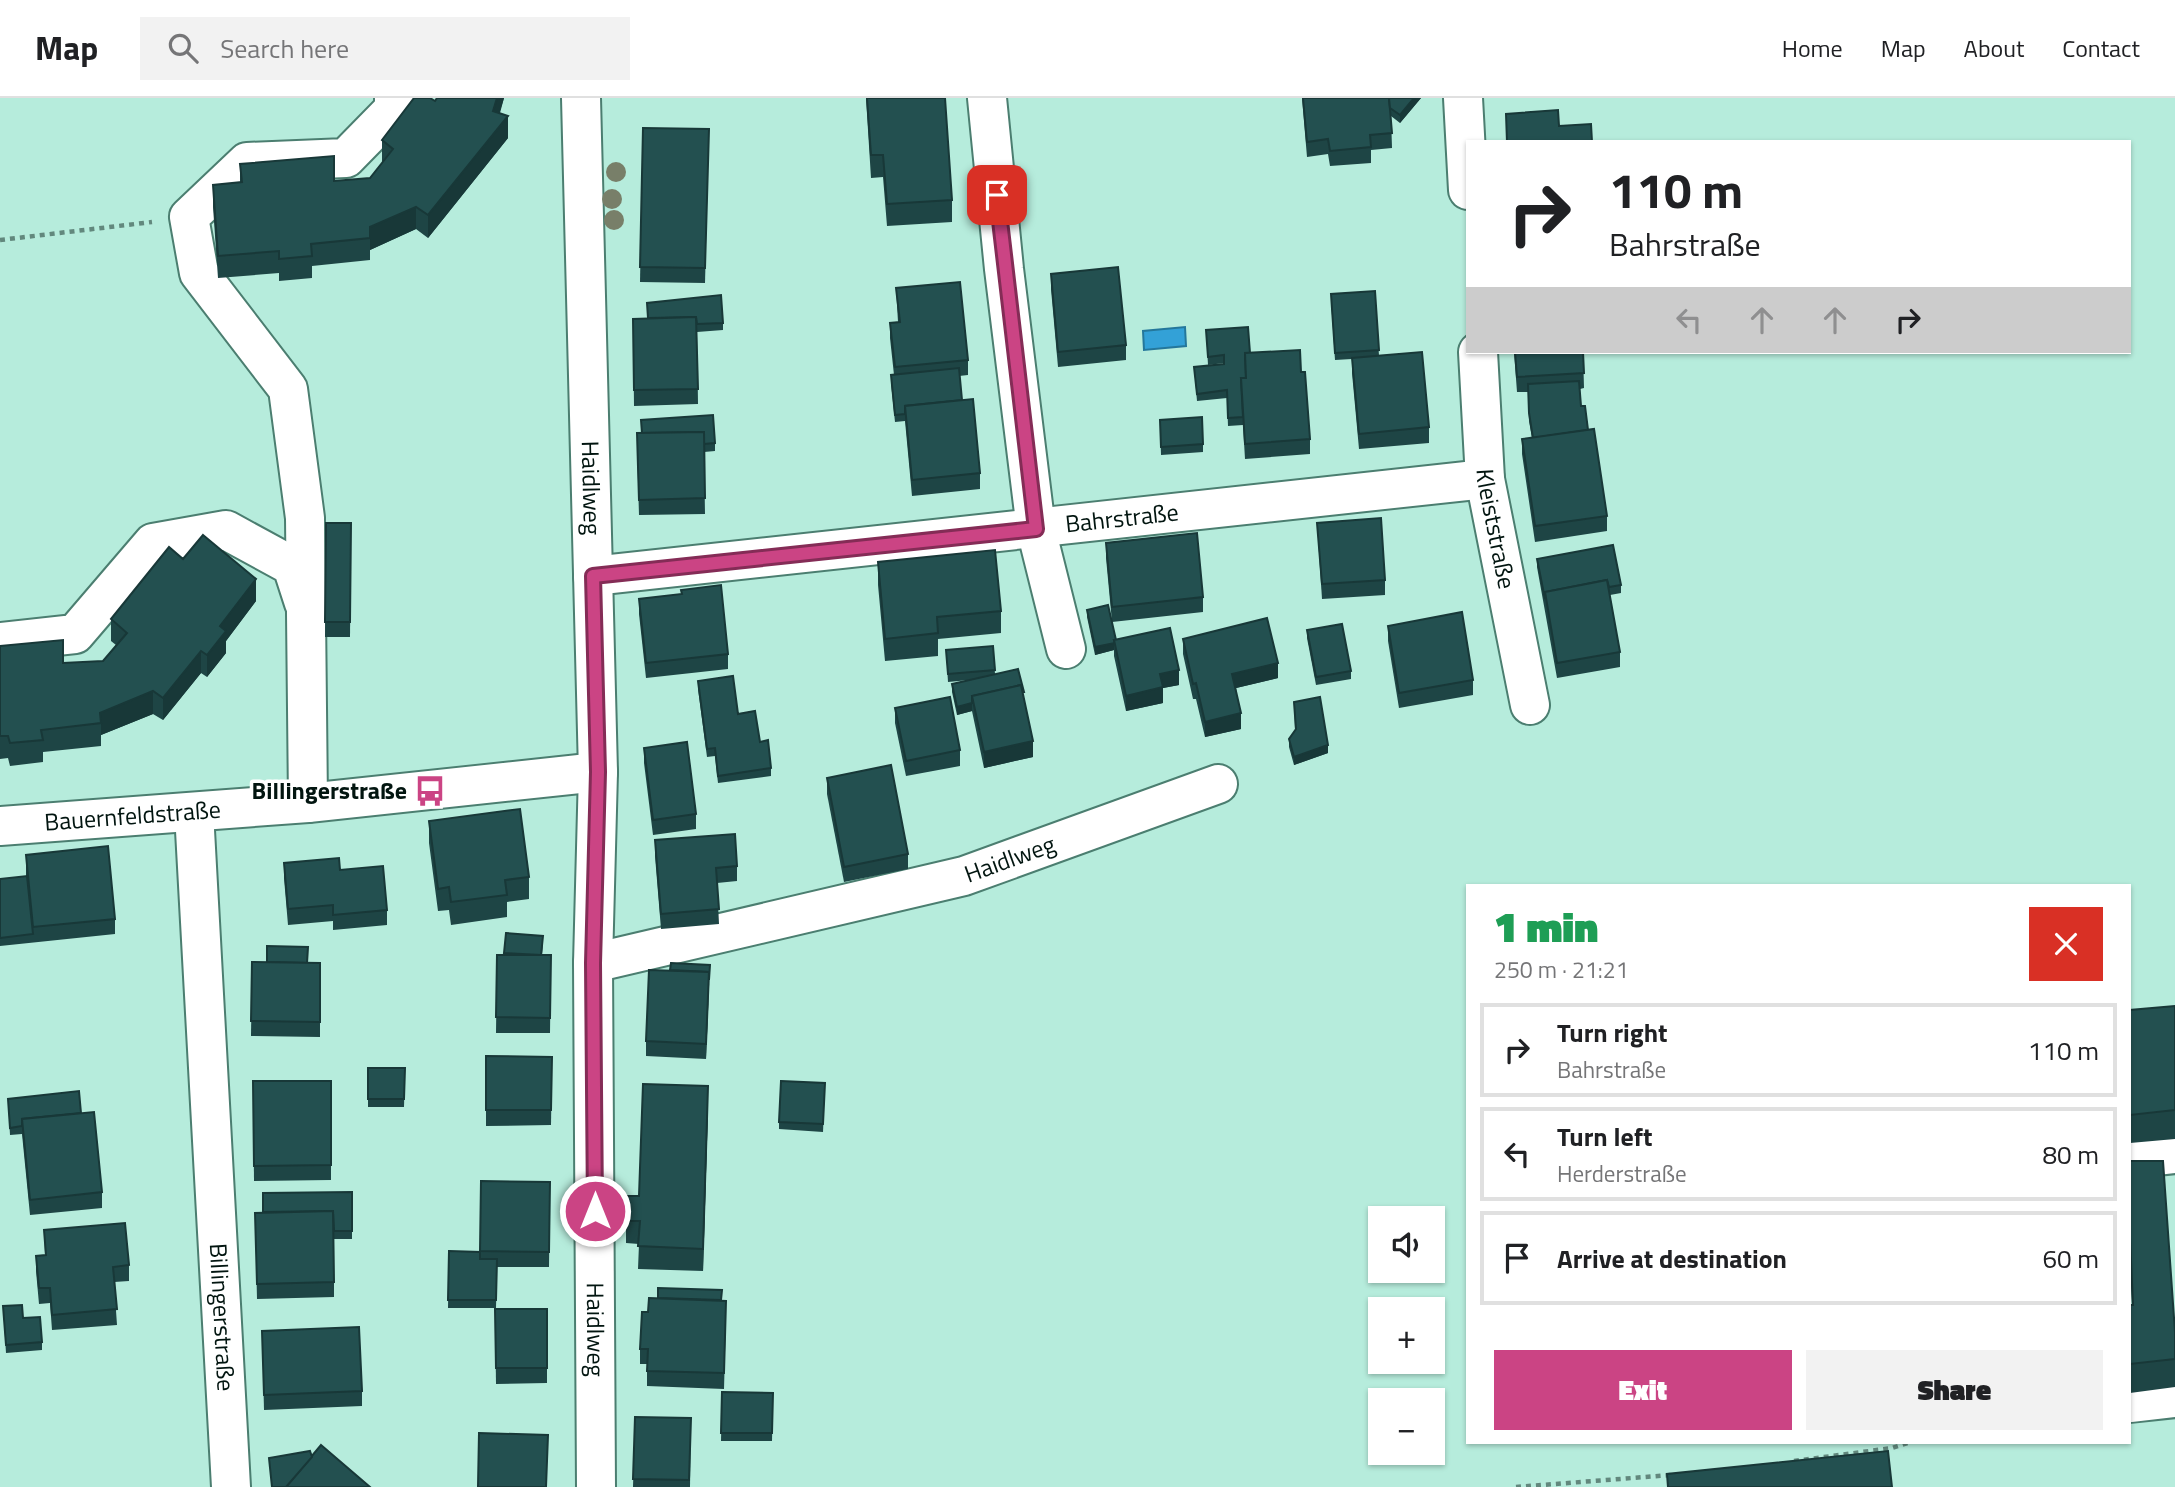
<!DOCTYPE html>
<meta charset="utf-8">
<style>
:root{--surface:#fff;--page:#f2f2f2;--text:#202124;--muted:#757577;--line:#e0e0e0;--accent:#cb4484}
body{margin:0;font-family:"Titillium Web",sans-serif;background:var(--page);color:var(--text);height:100vh;display:flex;flex-direction:column;font-size:26px;white-space:nowrap}
*{box-sizing:border-box;margin:0}
p{font-size:23px;color:var(--muted)}
.icon{flex:none;width:38px;height:38px;fill:none;stroke:currentColor;stroke-width:2;stroke-linecap:round;stroke-linejoin:round}
.map{position:relative;flex:1;overflow:hidden}
.panel{position:absolute;left:1466px;top:786px;width:665px;height:560px;display:flex;flex-direction:column;background:var(--surface);border-radius:0px;box-shadow:0 2px 5px #0004}
.panel>*{flex:none}
.guide{position:absolute;left:1466px;top:42px;width:665px;height:214px;border-radius:0px;box-shadow:0 2px 5px #0004;background:#fff;color:var(--text);overflow:hidden}
.tools{position:absolute;left:1368px;top:1108px;display:grid;gap:14px}
.tools a{display:grid;place-items:center;width:77px;height:77px;border-radius:0px;background:var(--surface);box-shadow:0 2px 5px #0004;font-size:35px}
.pin{position:absolute;display:grid;place-items:center;width:60px;height:60px;color:#fff;margin:-30px;border-radius:14px;box-shadow:0 4px 10px #0006}
.me{position:absolute;width:77px;margin:-38px;rotate:0deg;stroke-linejoin:round;filter:drop-shadow(0 0 5px #0008)}
.turn{display:flex;align-items:center;gap:24px;height:147px;padding:0 28px;font-size:32px}
.turn .icon{width:91px;height:91px;stroke-width:2.5}
.turn b{display:block;font-size:49px;line-height:60px}
.lanes{display:flex;align-items:center;height:66px;padding:0 28px;background:#0003;justify-content:center;gap:35px;direction:ltr}
.lanes .off{opacity:.35}
.round{display:grid;place-items:center;flex:none;width:74px;height:74px;border-radius:0px;background:var(--page)}
.head{display:flex;align-items:center;justify-content:space-between;height:119px;padding:0 28px}
h1{font-size:42px;font-weight:800;line-height:52px;color:#1e9e55}
.button{display:flex;gap:14px;margin-top:auto;padding:14px 28px}
.button a{flex:1;height:80px;border-radius:0px;background:var(--accent);color:#fff;font-size:28px;font-weight:800;line-height:80px;text-align:center}
.button a+a{background:var(--page);color:var(--text)}
ul{padding:0;list-style:none}
li{display:flex;align-items:center;gap:21px;height:94px;margin:0 14px 10px;padding:0 14px;border:4px solid var(--line);border-radius:0px}
li div{flex:1}
li b{display:block;font-size:26px}
li em{font-style:normal}
header{display:flex;align-items:center;gap:42px;box-sizing:border-box;height:98px;padding:0 35px;background:var(--surface);border-bottom:2px solid var(--line)}
header strong{font-size:33px}
nav{display:flex;gap:38px;margin-inline-start:auto;font-size:24px}
.search{width:490px;height:63px;background:var(--page);display:flex;align-items:center;gap:18px;box-sizing:border-box;padding:0 24px;border-radius:0px;color:var(--muted);font-size:26px}
.map>svg:first-child{display:block}
.water{fill:#33a1d7;stroke:#24779b;stroke-width:2}
.lines{fill:none;stroke-linecap:round;stroke-linejoin:round}
.minor-casing{stroke:#4b7e70;stroke-width:42}
.path{stroke:#62887d;stroke-width:4.5;stroke-dasharray:5 5;stroke-linecap:butt}
.minor{stroke:#fff;stroke-width:38}
.tree{fill:#787f69}
.wall{fill:#1e4545}
.shaded-wall{fill:#183838}
.building{fill:#235050;stroke:#183838;stroke-width:2}
.route-casing{stroke:#842c56;stroke-width:18}
.route{stroke:#cb4484;stroke-width:12}
.labels{text-anchor:middle;stroke-width:7;stroke-linejoin:round;paint-order:stroke}
.street-label{font-size:24px;fill:#021510;stroke:#fff}
.poi-label{font-size:24px;font-weight:bold;fill:#021510;stroke:#fff;text-anchor:end}
</style>
<header>
<strong>Map</strong>
<div class="search"><svg class="icon" aria-label="search" viewBox="0 0 24 24"><circle cx="10" cy="10" r="6"/><path d="M15 15l6 6"/></svg>Search here</div>
<nav><a>Home</a><a>Map</a><a>About</a><a>Contact</a></nav>
</header>
<div class="map">
<svg width="2175" height="1389" viewBox="0 0 2175 1389">
<rect width="100%" height="100%" fill="#b6ecdc"/>
<polygon class="water" points="1185,229 1186,248 1144,252 1143,233"/>
<g class="lines">
<defs>
<g id="minor">
<path id="s1" d="M581,0L598,674L593,865L596,1389"/>
<polyline points="987,0 1004,171 1036,431 1066,551"/>
<polyline points="1463,0 1468,92"/>
<path id="s2" d="M1478,254L1485,381L1530,607"/>
<path id="s3" d="M593,478L1485,381"/>
<polyline points="0,544 75,536 153,445 226,432 292,468 304,505"/>
<polyline points="308,705 305,420 288,291 199,175 189,119 247,64 346,60 394,11 394,0"/>
<path id="s4" d="M194,714L231,1389"/>
<path id="s5" d="M0,728L308,705L598,674"/>
<path id="s6" d="M593,865L964,778L1218,686"/>
<polyline points="2130,1061 2175,1056"/>
<polyline points="2130,1305 2175,1300"/>
</g>
</defs>
<use href="#minor" class="minor-casing"/>
<g class="path">
<polyline points="0,142 152,124"/>
<polyline points="1794,1363 1892,1350 1911,1344"/>
<polyline points="1516,1389 1671,1377"/>
</g>
<use href="#minor" class="minor"/>
</g>
<g class="tree">
<circle cx="616" cy="74" r="10"/>
<circle cx="612" cy="101" r="10"/>
<circle cx="614" cy="122" r="10"/>
</g>
<g class="wall">
<polygon points="437,0 504,0 500,15 508,40 428,140 416,131 370,152 370,162 312,168 312,180 279,183 279,175 218,180 213,109 213,87 240,84 240,66 334,83 370,80 382,65 382,42 435,3"/>
<polygon points="866,0 945,0 952,102 952,124 887,128 883,79 871,80"/>
<polygon points="1302,0 1421,0 1400,25 1391,18 1392,50 1371,52 1371,65 1330,68 1328,56 1307,59"/>
<polygon points="643,30 709,31 705,185 640,184"/>
<polygon points="1051,176 1126,247 1126,262 1058,269 1051,191"/>
<polygon points="896,190 968,262 968,277 959,278 962,302 980,375 980,391 912,398 905,323 895,324 891,285 891,277 894,277 890,240 890,225 898,224"/>
<polygon points="1375,193 1379,258 1429,329 1429,345 1359,351 1352,275 1352,261 1335,262 1331,203"/>
<polygon points="633,221 723,225 723,232 697,234 698,306 634,308"/>
<polygon points="1206,232 1250,255 1301,274 1310,341 1310,356 1245,361 1243,327 1228,328 1227,300 1197,303 1194,269 1224,266 1224,265 1208,267"/>
<polygon points="1514,254 1583,254 1584,290 1580,291 1581,308 1588,332 1607,418 1607,433 1535,444 1522,356 1522,341 1532,340 1529,323 1528,294 1517,294"/>
<polygon points="1160,322 1203,346 1203,354 1161,357"/>
<polygon points="715,345 715,353 704,354 705,416 639,417 637,350"/>
<polygon points="326,425 351,425 350,539 325,539"/>
<polygon points="1317,425 1385,482 1385,497 1322,501"/>
<polygon points="1106,445 1203,499 1203,514 1112,524 1106,460"/>
<polygon points="183,461 256,503 226,543 226,555 207,579 201,575 163,622 153,616 101,637 101,648 43,654 43,664 10,668 8,660 0,661 0,548 63,565 103,563 116,547 111,543 111,521"/>
<polygon points="1537,461 1621,487 1621,495 1610,497 1620,554 1620,569 1557,580 1537,469"/>
<polygon points="878,464 1001,513 1001,535 938,541 938,558 885,563 878,487"/>
<polygon points="681,492 728,556 728,571 646,580 639,516 639,501 681,496"/>
<polygon points="1087,512 1116,542 1179,587 1163,590 1163,605 1126,613 1114,558 1114,552 1095,557 1087,519"/>
<polygon points="1388,528 1473,582 1473,597 1399,610 1388,543"/>
<polygon points="1307,532 1351,573 1351,581 1316,587 1307,540"/>
<polygon points="1183,541 1278,580 1236,590 1241,631 1205,639 1196,601 1193,601 1183,556"/>
<polygon points="993,548 995,576 1024,600 1033,659 984,670 972,613 957,617 952,594 952,586 969,582 948,584 946,552"/>
<polygon points="698,583 738,616 760,644 771,670 771,678 718,685 715,658 707,659 698,591"/>
<polygon points="1294,604 1328,655 1294,667 1289,649 1289,641 1295,632"/>
<polygon points="895,610 960,652 960,668 906,678 895,625"/>
<polygon points="644,650 696,716 696,731 653,737 644,665"/>
<polygon points="827,680 908,756 908,771 844,784 827,696"/>
<polygon points="429,723 529,779 529,801 507,804 507,819 451,827 449,812 438,813 429,745"/>
<polygon points="655,742 737,768 737,783 717,785 719,826 661,831 655,758"/>
<polygon points="26,757 115,821 115,836 0,848 0,781 26,778"/>
<polygon points="284,765 340,772 387,812 387,827 333,832 333,823 288,827 284,780"/>
<polygon points="506,835 543,846 542,857 551,857 550,935 496,935 497,857 504,857"/>
<polygon points="252,864 320,865 320,939 251,938"/>
<polygon points="709,889 706,961 646,958 646,943"/>
<polygon points="2175,908 2175,1041 2130,1045 2130,912"/>
<polygon points="486,958 552,959 551,1027 486,1028"/>
<polygon points="368,970 405,970 404,1009 368,1009"/>
<polygon points="253,983 331,983 331,1082 254,1083"/>
<polygon points="825,985 823,1034 779,1031 779,1024"/>
<polygon points="8,1001 81,1015 102,1094 102,1110 30,1117 22,1036 10,1037"/>
<polygon points="708,1011 703,1173 638,1171 639,1146 626,1145 626,1123"/>
<polygon points="2130,1063 2175,1234 2175,1289 2130,1295 2130,1207 2132,1207 2130,1168"/>
<polygon points="481,1083 550,1084 549,1169 497,1169 496,1210 448,1210 449,1153 480,1154"/>
<polygon points="352,1094 352,1141 334,1141 334,1199 257,1201 255,1115 263,1114"/>
<polygon points="44,1132 129,1167 129,1183 114,1184 117,1227 52,1232 50,1205 39,1206 36,1173 36,1158 45,1157"/>
<polygon points="721,1202 726,1218 724,1291 647,1288 647,1266 640,1266 640,1251 648,1214"/>
<polygon points="3,1208 23,1220 42,1244 42,1252 6,1255"/>
<polygon points="495,1211 547,1211 547,1285 496,1286"/>
<polygon points="262,1233 362,1293 362,1308 264,1312"/>
<polygon points="722,1294 773,1295 772,1343 721,1343"/>
<polygon points="635,1319 691,1320 690,1389 633,1389"/>
</g>
<g class="shaded-wall">
<polygon points="497,0 504,0 493,35 493,13"/>
<polygon points="1414,0 1421,0 1400,25 1400,17"/>
<polygon points="508,18 508,40 428,140 428,117"/>
<polygon points="416,109 416,131 370,152 370,162 370,129"/>
<polygon points="256,481 256,503 226,543 226,555 207,579 207,557 220,528"/>
<polygon points="1114,545 1114,552 1095,557 1095,549"/>
<polygon points="201,553 201,575 163,622 163,600"/>
<polygon points="1278,565 1278,580 1232,591 1232,576"/>
<polygon points="1179,572 1179,587 1163,590 1163,605 1126,613 1126,598 1160,576"/>
<polygon points="153,593 153,616 101,637 101,625 100,615"/>
<polygon points="972,605 972,613 957,617 957,609"/>
<polygon points="1241,615 1241,631 1205,639 1205,624"/>
<polygon points="1033,643 1033,659 984,670 984,654"/>
<polygon points="1328,647 1328,655 1294,667 1294,659"/>
<polygon points="710,867 709,889 706,961 706,946"/>
<polygon points="708,988 708,1011 703,1173 703,1151"/>
</g>
<g class="building">
<polygon points="414,0 430,0 435,3 437,0 497,0 493,13 508,18 428,117 416,109 370,129 370,140 311,146 312,158 279,161 279,153 218,158 213,87 242,84 240,66 334,58 334,83 370,80 393,51 382,42"/>
<polygon points="867,0 945,0 952,102 887,106 883,57 871,57"/>
<polygon points="1303,0 1389,0 1392,35 1370,37 1371,49 1330,53 1328,41 1307,44"/>
<polygon points="1389,0 1414,0 1400,17 1390,10"/>
<polygon points="1558,12 1559,28 1591,26 1592,44 1507,44 1506,16"/>
<polygon points="643,30 709,31 705,170 640,169"/>
<polygon points="1118,169 1126,247 1058,254 1051,176"/>
<polygon points="960,184 968,262 895,269 890,225 900,224 896,190"/>
<polygon points="1375,193 1379,252 1335,255 1331,196"/>
<polygon points="721,197 723,225 697,226 696,219 648,220 647,205"/>
<polygon points="696,219 698,291 634,292 633,221"/>
<polygon points="1248,229 1250,255 1245,255 1246,280 1241,280 1243,319 1228,320 1227,292 1197,296 1194,269 1224,266 1224,257 1208,259 1206,232"/>
<polygon points="1300,252 1301,274 1305,274 1310,341 1245,346 1241,280 1246,280 1245,255"/>
<polygon points="1422,254 1429,329 1359,336 1352,260"/>
<polygon points="1515,254 1583,254 1584,275 1517,279"/>
<polygon points="959,270 962,302 905,308 905,316 895,317 891,277"/>
<polygon points="1579,283 1581,308 1585,308 1588,332 1533,340 1529,315 1528,286"/>
<polygon points="973,301 980,375 912,382 905,308"/>
<polygon points="713,317 715,345 704,346 704,334 642,335 641,322"/>
<polygon points="1202,319 1203,346 1161,349 1160,322"/>
<polygon points="1594,331 1607,418 1535,428 1522,341"/>
<polygon points="704,334 705,400 639,402 637,335"/>
<polygon points="1381,420 1385,482 1322,486 1317,425"/>
<polygon points="326,425 351,425 350,524 325,524"/>
<polygon points="1197,435 1203,499 1112,509 1106,445"/>
<polygon points="203,437 256,481 220,528 226,533 207,557 201,553 163,600 153,593 100,615 101,625 41,632 43,642 10,645 8,638 0,638 0,548 63,542 63,565 103,563 127,535 111,521 169,449 183,461"/>
<polygon points="1613,447 1621,487 1609,489 1607,482 1545,494 1545,501 1537,461"/>
<polygon points="995,452 1001,513 937,519 938,535 885,541 878,464"/>
<polygon points="1607,482 1620,554 1557,565 1545,494"/>
<polygon points="721,487 728,556 646,565 639,501 682,496 681,492"/>
<polygon points="1108,507 1116,542 1114,542 1115,545 1095,549 1087,512"/>
<polygon points="1462,514 1473,582 1399,595 1388,528"/>
<polygon points="1267,520 1278,565 1232,576 1241,615 1205,624 1196,585 1193,586 1183,541"/>
<polygon points="1342,526 1351,573 1316,579 1307,532"/>
<polygon points="1170,530 1179,572 1160,576 1163,589 1126,598 1114,542"/>
<polygon points="993,548 995,572 948,576 946,552"/>
<polygon points="1018,571 1024,594 1022,594 1021,587 972,598 972,605 957,609 952,586"/>
<polygon points="733,578 738,616 755,613 760,644 768,642 771,670 718,678 715,650 707,651 698,583"/>
<polygon points="1021,587 1033,643 984,654 972,598"/>
<polygon points="950,599 960,652 906,663 895,610"/>
<polygon points="1320,599 1328,647 1294,659 1289,641 1296,631 1294,604"/>
<polygon points="687,644 696,716 653,722 644,650"/>
<polygon points="891,667 908,756 844,769 827,680"/>
<polygon points="520,711 529,779 505,782 507,797 451,804 449,789 438,791 429,723"/>
<polygon points="735,736 737,768 716,770 719,811 661,816 655,742"/>
<polygon points="108,748 115,821 33,829 26,757"/>
<polygon points="339,760 340,772 383,768 387,812 333,817 333,807 288,811 284,765"/>
<polygon points="27,778 33,836 0,840 0,781"/>
<polygon points="506,835 543,838 541,857 504,855"/>
<polygon points="267,848 308,849 307,865 267,864"/>
<polygon points="497,857 551,857 550,920 496,919"/>
<polygon points="252,864 320,865 320,924 251,923"/>
<polygon points="671,865 710,867 709,882 709,874 670,872"/>
<polygon points="649,872 709,874 706,946 646,943"/>
<polygon points="2175,908 2175,1012 2130,1017 2130,912"/>
<polygon points="486,958 552,959 551,1012 486,1012"/>
<polygon points="368,970 405,970 404,1001 368,1001"/>
<polygon points="253,983 331,983 331,1067 254,1068"/>
<polygon points="781,983 825,985 823,1026 779,1024"/>
<polygon points="643,986 708,988 703,1151 638,1148 640,1123 626,1123 627,1098 639,1098"/>
<polygon points="79,993 81,1015 22,1021 22,1028 10,1030 8,1001"/>
<polygon points="94,1014 102,1094 30,1102 22,1021"/>
<polygon points="2130,1063 2163,1063 2175,1234 2175,1261 2130,1266 2130,1207 2133,1207 2130,1140"/>
<polygon points="481,1083 550,1084 549,1154 480,1153"/>
<polygon points="352,1094 352,1133 334,1133 333,1113 263,1114 263,1095"/>
<polygon points="333,1113 334,1184 257,1186 255,1115"/>
<polygon points="125,1125 129,1167 113,1169 117,1211 52,1217 50,1190 39,1190 36,1158 46,1157 44,1132"/>
<polygon points="449,1153 480,1154 480,1161 497,1161 496,1202 448,1202"/>
<polygon points="658,1190 722,1192 721,1202 658,1200"/>
<polygon points="649,1200 726,1203 724,1275 647,1273 648,1251 640,1251 642,1214 648,1214"/>
<polygon points="22,1207 23,1220 40,1219 42,1244 6,1247 3,1208"/>
<polygon points="495,1211 547,1211 547,1270 496,1270"/>
<polygon points="359,1229 362,1293 264,1297 262,1233"/>
<polygon points="722,1294 773,1295 772,1335 721,1335"/>
<polygon points="635,1319 691,1320 689,1382 633,1381"/>
<polygon points="479,1335 548,1337 546,1389 478,1389"/>
<polygon points="321,1347 370,1389 286,1389"/>
<polygon points="310,1353 312,1359 286,1389 272,1389 269,1360"/>
<polygon points="1888,1353 1892,1389 1668,1389 1667,1376"/>
</g>
<g class="lines">
<defs>
<polyline id="route" points="595,1113 593,865 598,674 593,478 1036,431 997,97"/>
</defs>
<use href="#route" class="route-casing"/>
<use href="#route" class="route"/>
</g>
<defs>
<symbol id="bus-bare" viewBox="-9 -9 18 18"><path d="M-5-6H5V4H4V6H2V4H-2V6H-4V4H-5ZM-3.5-4V0h7V-4ZM-3.5 1.2v1.5H-2V1.2ZM2 1.2v1.5H3.5V1.2Z" fill="#cb4484" stroke="#fff" stroke-width="2.5" paint-order="stroke"/></symbol>
</defs>
<g fill-rule="evenodd">
<use href="#bus-bare" x="408" y="671" width="44" height="44"/>
</g>
<g class="labels">
<g class="street-label">
<text dy="8" stroke="none"><textPath href="#s1" startOffset="390">Haidlweg</textPath></text>
<text dy="8" stroke="none"><textPath href="#s3" startOffset="532">Bahrstraße</textPath></text>
<text dy="8" stroke="none"><textPath href="#s2" startOffset="178">Kleiststraße</textPath></text>
<text dy="8" stroke="none"><textPath href="#s5" startOffset="133">Bauernfeldstraße</textPath></text>
<text dy="8" stroke="none"><textPath href="#s6" startOffset="430">Haidlweg</textPath></text>
<text dy="8" stroke="none"><textPath href="#s4" startOffset="506">Billingerstraße</textPath></text>
<text dy="8" stroke="none"><textPath href="#s1" startOffset="1232">Haidlweg</textPath></text>
</g>
<g class="poi-label">
<text x="407" y="701">Billingerstraße</text>
</g>
</g>
</svg>
<div class="tools">
<a><svg class="icon" aria-label="sound" viewBox="0 0 24 24"><path d="M4 9h4l5-4v14l-5-4H4zM17 9q2 3 0 6"/></svg></a>
<a>+</a>
<a>−</a>
</div>
<div class="pin" style="left:997px;top:97px;background:#d93025"><svg class="icon" aria-label="arrive" viewBox="0 0 24 24"><path d="M6 21V4h12l-3 4 3 4H6"/></svg></div>
<svg class="me" style="left:595px;top:1113px" viewBox="-20 -20 40 40"><circle r="17" fill="#cb4484" stroke="#fff" stroke-width="3"/><path d="M0-11L8 9 0 5-8 9z" fill="#fff"/></svg>
<div class="guide">
<div class="turn"><svg class="icon" aria-label="right" viewBox="0 0 24 24"><path d="M7 20v-9h11M14 6l5 5-5 5"/></svg><div><b>110 m</b>Bahrstraße</div></div>
<div class="lanes"><svg class="icon off" aria-label="left" viewBox="0 0 24 24"><path d="M17 20v-9H6M10 6l-5 5 5 5"/></svg><svg class="icon off" aria-label="ahead" viewBox="0 0 24 24"><path d="M12 20V5M6 11l6-6 6 6"/></svg><svg class="icon off" aria-label="ahead" viewBox="0 0 24 24"><path d="M12 20V5M6 11l6-6 6 6"/></svg><svg class="icon" aria-label="right" viewBox="0 0 24 24"><path d="M7 20v-9h11M14 6l5 5-5 5"/></svg></div>
</div>
<section class="panel">
<div class="head"><div><h1>1 min</h1><p>250 m · 21:21</p></div><a class="round" style="background:#d93025;color:#fff"><svg class="icon" aria-label="close" viewBox="0 0 24 24"><path d="M6 6l12 12M18 6L6 18"/></svg></a></div>
<ul>
<li><svg class="icon" aria-label="right" viewBox="0 0 24 24"><path d="M7 20v-9h11M14 6l5 5-5 5"/></svg><div><b>Turn right</b><p>Bahrstraße</p></div><em>110 m</em></li>
<li><svg class="icon" aria-label="left" viewBox="0 0 24 24"><path d="M17 20v-9H6M10 6l-5 5 5 5"/></svg><div><b>Turn left</b><p>Herderstraße</p></div><em>80 m</em></li>
<li><svg class="icon" aria-label="arrive" viewBox="0 0 24 24"><path d="M6 21V4h12l-3 4 3 4H6"/></svg><div><b>Arrive at destination</b></div><em>60 m</em></li>
</ul>
<div class="button"><a>Exit</a><a>Share</a></div>
</section>
</div>
